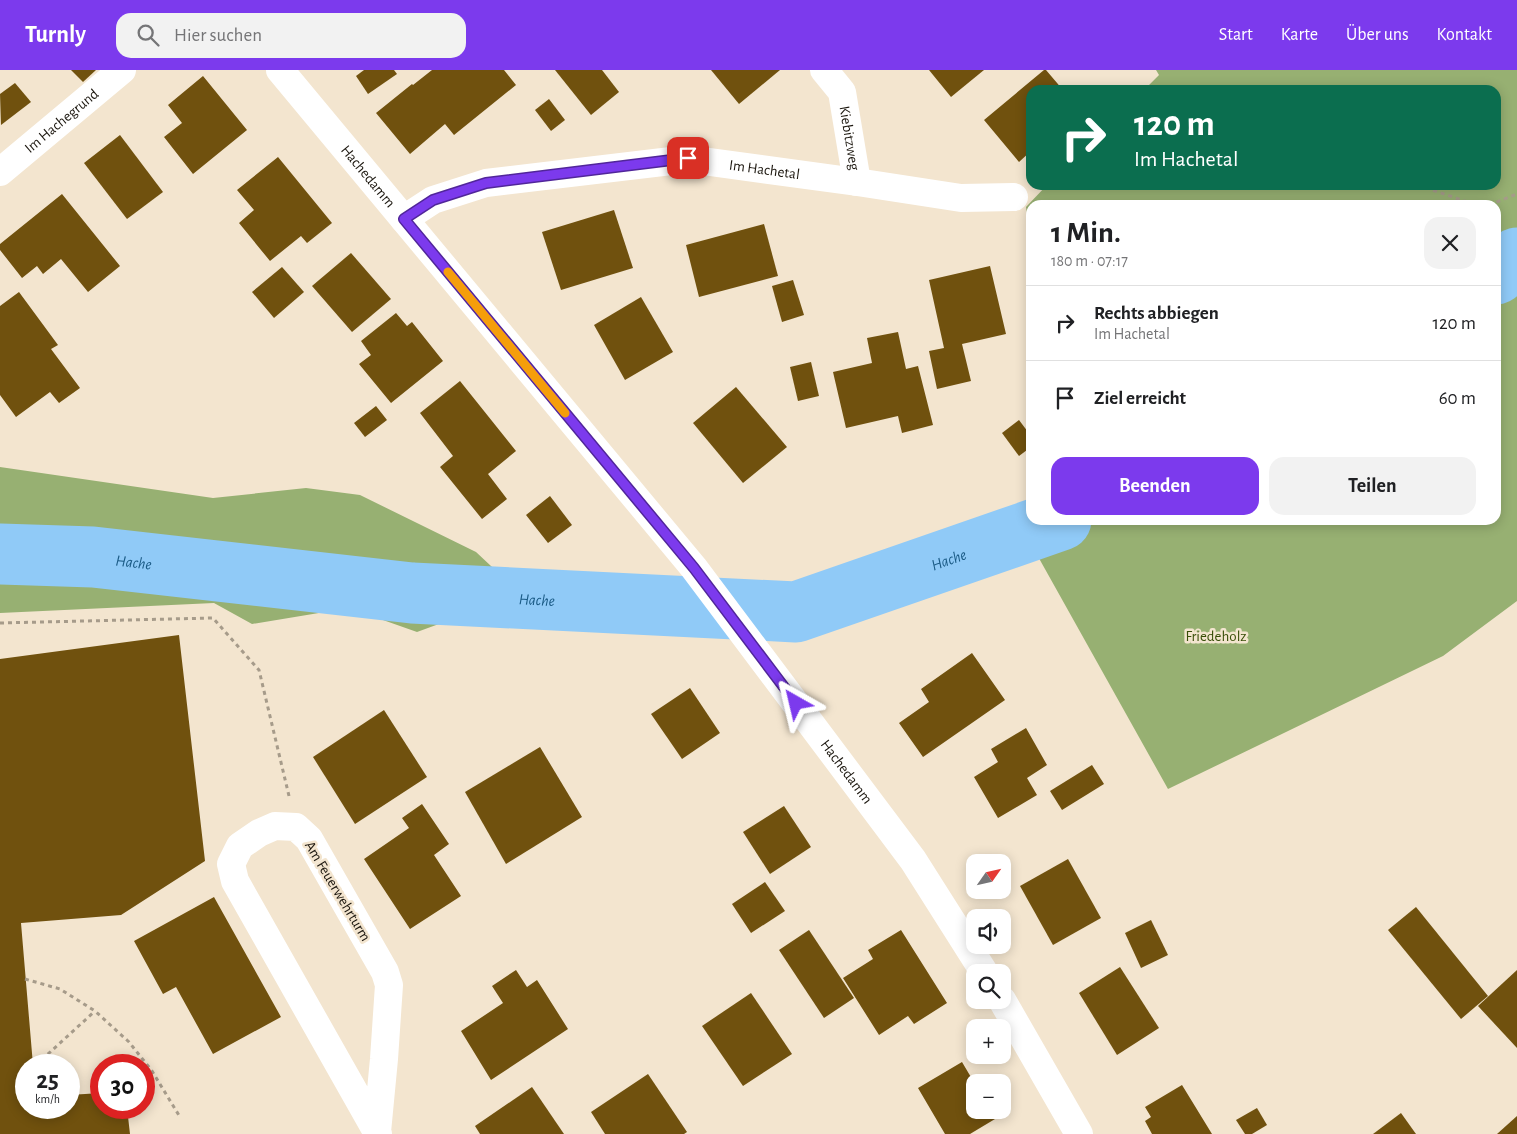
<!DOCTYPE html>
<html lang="de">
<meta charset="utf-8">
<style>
:root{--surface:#fff;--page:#f2f2f2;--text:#202124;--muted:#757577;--line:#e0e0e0;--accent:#7c3aed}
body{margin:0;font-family:"Alegreya Sans",sans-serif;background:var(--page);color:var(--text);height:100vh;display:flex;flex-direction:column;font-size:19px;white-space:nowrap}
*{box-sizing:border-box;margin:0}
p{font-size:16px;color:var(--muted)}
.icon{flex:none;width:28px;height:28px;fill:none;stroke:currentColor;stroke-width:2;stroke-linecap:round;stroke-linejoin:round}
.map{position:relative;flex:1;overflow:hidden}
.sheet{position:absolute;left:1026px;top:130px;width:475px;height:325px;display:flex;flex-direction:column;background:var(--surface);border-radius:15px;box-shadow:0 2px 12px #0003}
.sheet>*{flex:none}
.top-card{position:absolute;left:1026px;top:15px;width:475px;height:105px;border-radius:15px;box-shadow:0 2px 12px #0003;background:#0b6e4f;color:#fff;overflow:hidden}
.needle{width:32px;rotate:56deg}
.fabs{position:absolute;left:966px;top:784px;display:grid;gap:10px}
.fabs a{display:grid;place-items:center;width:45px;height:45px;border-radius:10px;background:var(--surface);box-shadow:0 2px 12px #0003;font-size:25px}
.speed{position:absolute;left:15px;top:984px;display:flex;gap:10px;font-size:25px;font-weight:700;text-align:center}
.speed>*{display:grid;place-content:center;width:65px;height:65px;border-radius:50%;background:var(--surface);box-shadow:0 2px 12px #0003;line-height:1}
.speed small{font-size:12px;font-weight:400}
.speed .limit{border:8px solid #d22;background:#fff;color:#111}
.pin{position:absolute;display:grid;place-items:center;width:42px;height:42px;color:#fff;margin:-21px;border-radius:10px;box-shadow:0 2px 8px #0006}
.me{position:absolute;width:55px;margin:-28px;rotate:323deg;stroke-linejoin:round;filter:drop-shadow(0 0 4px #0008)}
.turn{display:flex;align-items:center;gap:18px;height:105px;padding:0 25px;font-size:22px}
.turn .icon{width:65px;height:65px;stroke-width:2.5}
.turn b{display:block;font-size:35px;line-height:42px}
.round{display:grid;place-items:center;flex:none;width:52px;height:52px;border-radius:15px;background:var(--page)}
.headline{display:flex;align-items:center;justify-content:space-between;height:85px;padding:0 25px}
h1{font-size:30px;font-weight:600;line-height:38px}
.primary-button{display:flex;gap:10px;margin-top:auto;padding:10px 25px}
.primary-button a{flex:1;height:58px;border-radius:15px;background:var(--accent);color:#fff;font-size:20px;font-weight:600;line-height:58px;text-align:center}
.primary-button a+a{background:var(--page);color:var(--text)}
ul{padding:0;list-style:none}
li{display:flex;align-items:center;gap:15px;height:75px;padding:0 25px;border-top:1px solid var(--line)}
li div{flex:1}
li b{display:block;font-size:19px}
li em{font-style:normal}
header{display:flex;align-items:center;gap:30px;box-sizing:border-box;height:70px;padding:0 25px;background:var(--accent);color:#fff}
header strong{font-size:24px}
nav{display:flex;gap:28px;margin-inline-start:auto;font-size:18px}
.search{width:350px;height:45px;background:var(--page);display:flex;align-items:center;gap:12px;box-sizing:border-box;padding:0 18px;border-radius:15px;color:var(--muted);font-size:19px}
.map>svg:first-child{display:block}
.forest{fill:#97b072}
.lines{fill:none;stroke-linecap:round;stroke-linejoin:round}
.river{stroke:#90caf7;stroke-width:61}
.building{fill:#70510e}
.path{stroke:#a69b8a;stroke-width:3;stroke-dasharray:4 4;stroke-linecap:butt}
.minor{stroke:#fff;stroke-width:28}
.route-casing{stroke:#51269a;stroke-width:12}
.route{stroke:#7c3aed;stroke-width:9}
.slow{stroke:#f59e0b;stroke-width:9}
.labels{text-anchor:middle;stroke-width:5;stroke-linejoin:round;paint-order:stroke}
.street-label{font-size:15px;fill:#1b160e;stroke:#f3e5cf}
.park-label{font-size:15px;fill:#384e08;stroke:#f3e5cf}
.water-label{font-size:16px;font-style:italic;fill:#1a5a85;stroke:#f3e5cf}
</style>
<header>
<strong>Turnly</strong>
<div class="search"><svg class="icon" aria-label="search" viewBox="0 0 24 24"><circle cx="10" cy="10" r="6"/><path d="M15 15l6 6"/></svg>Hier suchen</div>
<nav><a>Start</a><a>Karte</a><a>Über uns</a><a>Kontakt</a></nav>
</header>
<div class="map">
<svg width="1517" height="1064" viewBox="0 0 1517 1064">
<rect width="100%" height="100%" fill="#f3e5cf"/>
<g class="forest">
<polygon points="1156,0 1517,0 1517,531 1443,586 1168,719 1031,474 1061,450 1496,450 1496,135 1031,135 1031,169 1026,137 1047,115 1496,115 1496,20 1144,20 1159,5"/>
<polygon points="0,397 213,428 306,418 360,425 476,482 521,524 417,562 349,538 252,554 214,533 0,543"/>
</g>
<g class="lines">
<g class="river">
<polyline points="1496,204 1517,188"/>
<path id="s1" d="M0,484L93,487L412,523L796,542L1061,450"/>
</g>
</g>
<g class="building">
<polygon points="71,0 96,0 83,12"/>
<polygon points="364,0 394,0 397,4 368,24 356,6"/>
<polygon points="432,0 504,0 516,15 454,65 445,54 410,84 376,43 412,14 413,15"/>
<polygon points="555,0 602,0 619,22 591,45"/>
<polygon points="711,0 780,0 739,34"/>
<polygon points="929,0 984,0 951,27"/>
<polygon points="1044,0 1046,0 1063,20 1031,20 1031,81 1019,92 984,50"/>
<polygon points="203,6 247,60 193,104 164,67 182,53 168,35"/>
<polygon points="15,13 31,32 1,55 0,24"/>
<polygon points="549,29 565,50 551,61 535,40"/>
<polygon points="120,65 163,122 127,149 84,93"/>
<polygon points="278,87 332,153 307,173 301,166 270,191 239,153 254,140 237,120"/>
<polygon points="62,124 120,196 88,222 61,189 43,204 37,196 22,208 0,180 0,174"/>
<polygon points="614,140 633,198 561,220 542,162"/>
<polygon points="764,154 778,206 699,227 686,175"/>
<polygon points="351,183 391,229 352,262 312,216"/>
<polygon points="990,196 1006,264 962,274 971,311 937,319 929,281 944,278 929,210"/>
<polygon points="282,197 304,222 274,248 252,222"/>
<polygon points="793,210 804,245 782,252 772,216"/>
<polygon points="19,222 58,275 51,279 80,318 59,333 50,322 16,347 0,325 0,236"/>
<polygon points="641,227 673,282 625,310 594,255"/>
<polygon points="396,243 407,256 412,252 443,291 391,333 359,294 371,285 361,271"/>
<polygon points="898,262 906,299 918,296 933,355 902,363 898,346 846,358 833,302 872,293 867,268"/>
<polygon points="811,292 819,326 798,331 790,297"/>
<polygon points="460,311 516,381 488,404 507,429 482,449 440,397 453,386 420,343"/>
<polygon points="736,317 787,377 743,413 693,353"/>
<polygon points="376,336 387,350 365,367 354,353"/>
<polygon points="1019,350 1031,366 1031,377 1019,386 1002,363"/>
<polygon points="550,426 572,455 548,473 526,445"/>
<polygon points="179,565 205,791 121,845 21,853 33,995 26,995 26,1038 69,1038 69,1025 101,1023 101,1038 127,1038 130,1064 0,1064 0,589"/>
<polygon points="972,583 1005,630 923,687 899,653 929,632 921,619"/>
<polygon points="690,618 720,663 682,689 651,644"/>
<polygon points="384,640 427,707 355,754 313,687"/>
<polygon points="1026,658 1047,695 1027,708 1037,725 998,748 974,707 998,692 991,679"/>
<polygon points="540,677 582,747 506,794 465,722"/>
<polygon points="1092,695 1104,714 1062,740 1050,721"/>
<polygon points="422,734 449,774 434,785 461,826 410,859 364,789 409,758 402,748"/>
<polygon points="784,736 811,777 770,804 743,762"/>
<polygon points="1068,789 1101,848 1053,875 1020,816"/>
<polygon points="765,812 785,841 751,863 732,834"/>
<polygon points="214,827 281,947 213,984 176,917 163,924 134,871"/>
<polygon points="1416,837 1488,926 1461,949 1388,860"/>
<polygon points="1151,850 1168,885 1141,898 1125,863"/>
<polygon points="809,860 854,928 824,948 779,880"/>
<polygon points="901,860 947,933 914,954 908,946 879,965 843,908 873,889 868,880"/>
<polygon points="1120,897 1159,958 1117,985 1079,923"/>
<polygon points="516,900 527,917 537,910 568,959 491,1010 461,961 503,933 492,916"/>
<polygon points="1517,900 1517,978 1478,936"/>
<polygon points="751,923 792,984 743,1016 702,956"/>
<polygon points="962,992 975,1014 975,1040 990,1040 995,1049 970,1064 945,1064 918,1018"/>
<polygon points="648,1004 687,1062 684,1064 605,1064 591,1042"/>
<polygon points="1182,1015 1212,1064 1152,1064 1145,1051 1151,1047 1145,1037"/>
<polygon points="532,1017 564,1064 480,1064 475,1056"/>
<polygon points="1257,1038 1267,1055 1252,1064 1245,1064 1236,1050"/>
<polygon points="1401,1043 1416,1064 1373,1064"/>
<polygon points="1517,1046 1517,1064 1497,1064"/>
</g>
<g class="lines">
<g class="path">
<polyline points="1418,115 1476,135"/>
<polyline points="1489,135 1517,124"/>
<polyline points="0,553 213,548 259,600 289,726"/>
<polyline points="25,909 60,919 95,941 129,972 152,1001 180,1047"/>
<polyline points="36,995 95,941"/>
</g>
<g class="minor">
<path id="s2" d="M280,0L694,498L913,790L984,902"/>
<path id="s3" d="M824,0L842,22L857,112"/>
<path id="s4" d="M0,102L122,0"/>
<path id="s5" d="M404,149L433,130L486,113L688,89L857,112L961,128L1014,127"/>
<polyline points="1002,930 1079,1064"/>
<polyline points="377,1062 384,989 389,915 385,902 309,769 296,757 275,756 259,763 240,776 231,794 235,811 377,1062 378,1064"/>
</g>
</g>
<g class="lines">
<defs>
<polyline id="route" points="688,88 486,113 433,130 404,149 694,498 796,633"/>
</defs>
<use href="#route" class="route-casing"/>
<use href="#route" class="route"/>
<polyline class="slow" points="448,202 565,343"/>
</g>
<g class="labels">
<g class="street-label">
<text dy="5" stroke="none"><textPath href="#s4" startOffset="80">Im Hachegrund</textPath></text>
<text dy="5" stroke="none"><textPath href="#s3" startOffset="75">Kiebitzweg</textPath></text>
<text dy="5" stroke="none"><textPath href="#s5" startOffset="371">Im Hachetal</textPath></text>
<text dy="5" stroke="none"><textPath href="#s2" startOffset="138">Hachedamm</textPath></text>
<text dy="5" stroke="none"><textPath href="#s2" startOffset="902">Hachedamm</textPath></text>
<text transform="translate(338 821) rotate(59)" y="5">Am Feuerwehrturm</text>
</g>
<g class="park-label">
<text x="1216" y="571">Friedeholz</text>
</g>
<g class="water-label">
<text dy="6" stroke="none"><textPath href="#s1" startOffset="960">Hache</textPath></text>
<text dy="6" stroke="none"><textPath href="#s1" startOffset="134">Hache</textPath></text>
<text dy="6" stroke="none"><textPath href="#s1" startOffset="539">Hache</textPath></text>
</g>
</g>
</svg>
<div class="fabs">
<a><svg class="needle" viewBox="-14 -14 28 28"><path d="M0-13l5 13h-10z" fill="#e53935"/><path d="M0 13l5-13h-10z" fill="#757577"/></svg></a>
<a><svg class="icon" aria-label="sound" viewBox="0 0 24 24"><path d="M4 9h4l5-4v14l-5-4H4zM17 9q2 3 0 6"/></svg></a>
<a><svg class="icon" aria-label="search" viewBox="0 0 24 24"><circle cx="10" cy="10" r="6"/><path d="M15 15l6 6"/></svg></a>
<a>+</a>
<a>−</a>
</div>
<div class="speed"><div>25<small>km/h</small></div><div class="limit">30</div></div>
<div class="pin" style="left:688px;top:88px;background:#d93025"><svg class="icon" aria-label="arrive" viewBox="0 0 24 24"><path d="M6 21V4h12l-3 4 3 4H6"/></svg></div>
<svg class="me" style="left:796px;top:633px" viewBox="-20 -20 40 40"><path d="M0-17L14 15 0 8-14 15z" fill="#7c3aed" stroke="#fff" stroke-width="4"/></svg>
<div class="top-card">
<div class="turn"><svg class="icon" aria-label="right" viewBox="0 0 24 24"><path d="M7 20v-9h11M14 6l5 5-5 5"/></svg><div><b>120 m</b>Im Hachetal</div></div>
</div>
<section class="sheet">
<div class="headline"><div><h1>1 Min.</h1><p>180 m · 07:17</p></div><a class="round"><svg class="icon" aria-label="close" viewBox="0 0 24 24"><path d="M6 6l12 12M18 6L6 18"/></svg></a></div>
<ul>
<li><svg class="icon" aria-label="right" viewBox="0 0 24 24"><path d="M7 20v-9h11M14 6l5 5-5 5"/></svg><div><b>Rechts abbiegen</b><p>Im Hachetal</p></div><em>120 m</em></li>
<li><svg class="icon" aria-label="arrive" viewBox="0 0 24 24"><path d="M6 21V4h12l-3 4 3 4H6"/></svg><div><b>Ziel erreicht</b></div><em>60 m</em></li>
</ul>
<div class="primary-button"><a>Beenden</a><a>Teilen</a></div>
</section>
</div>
